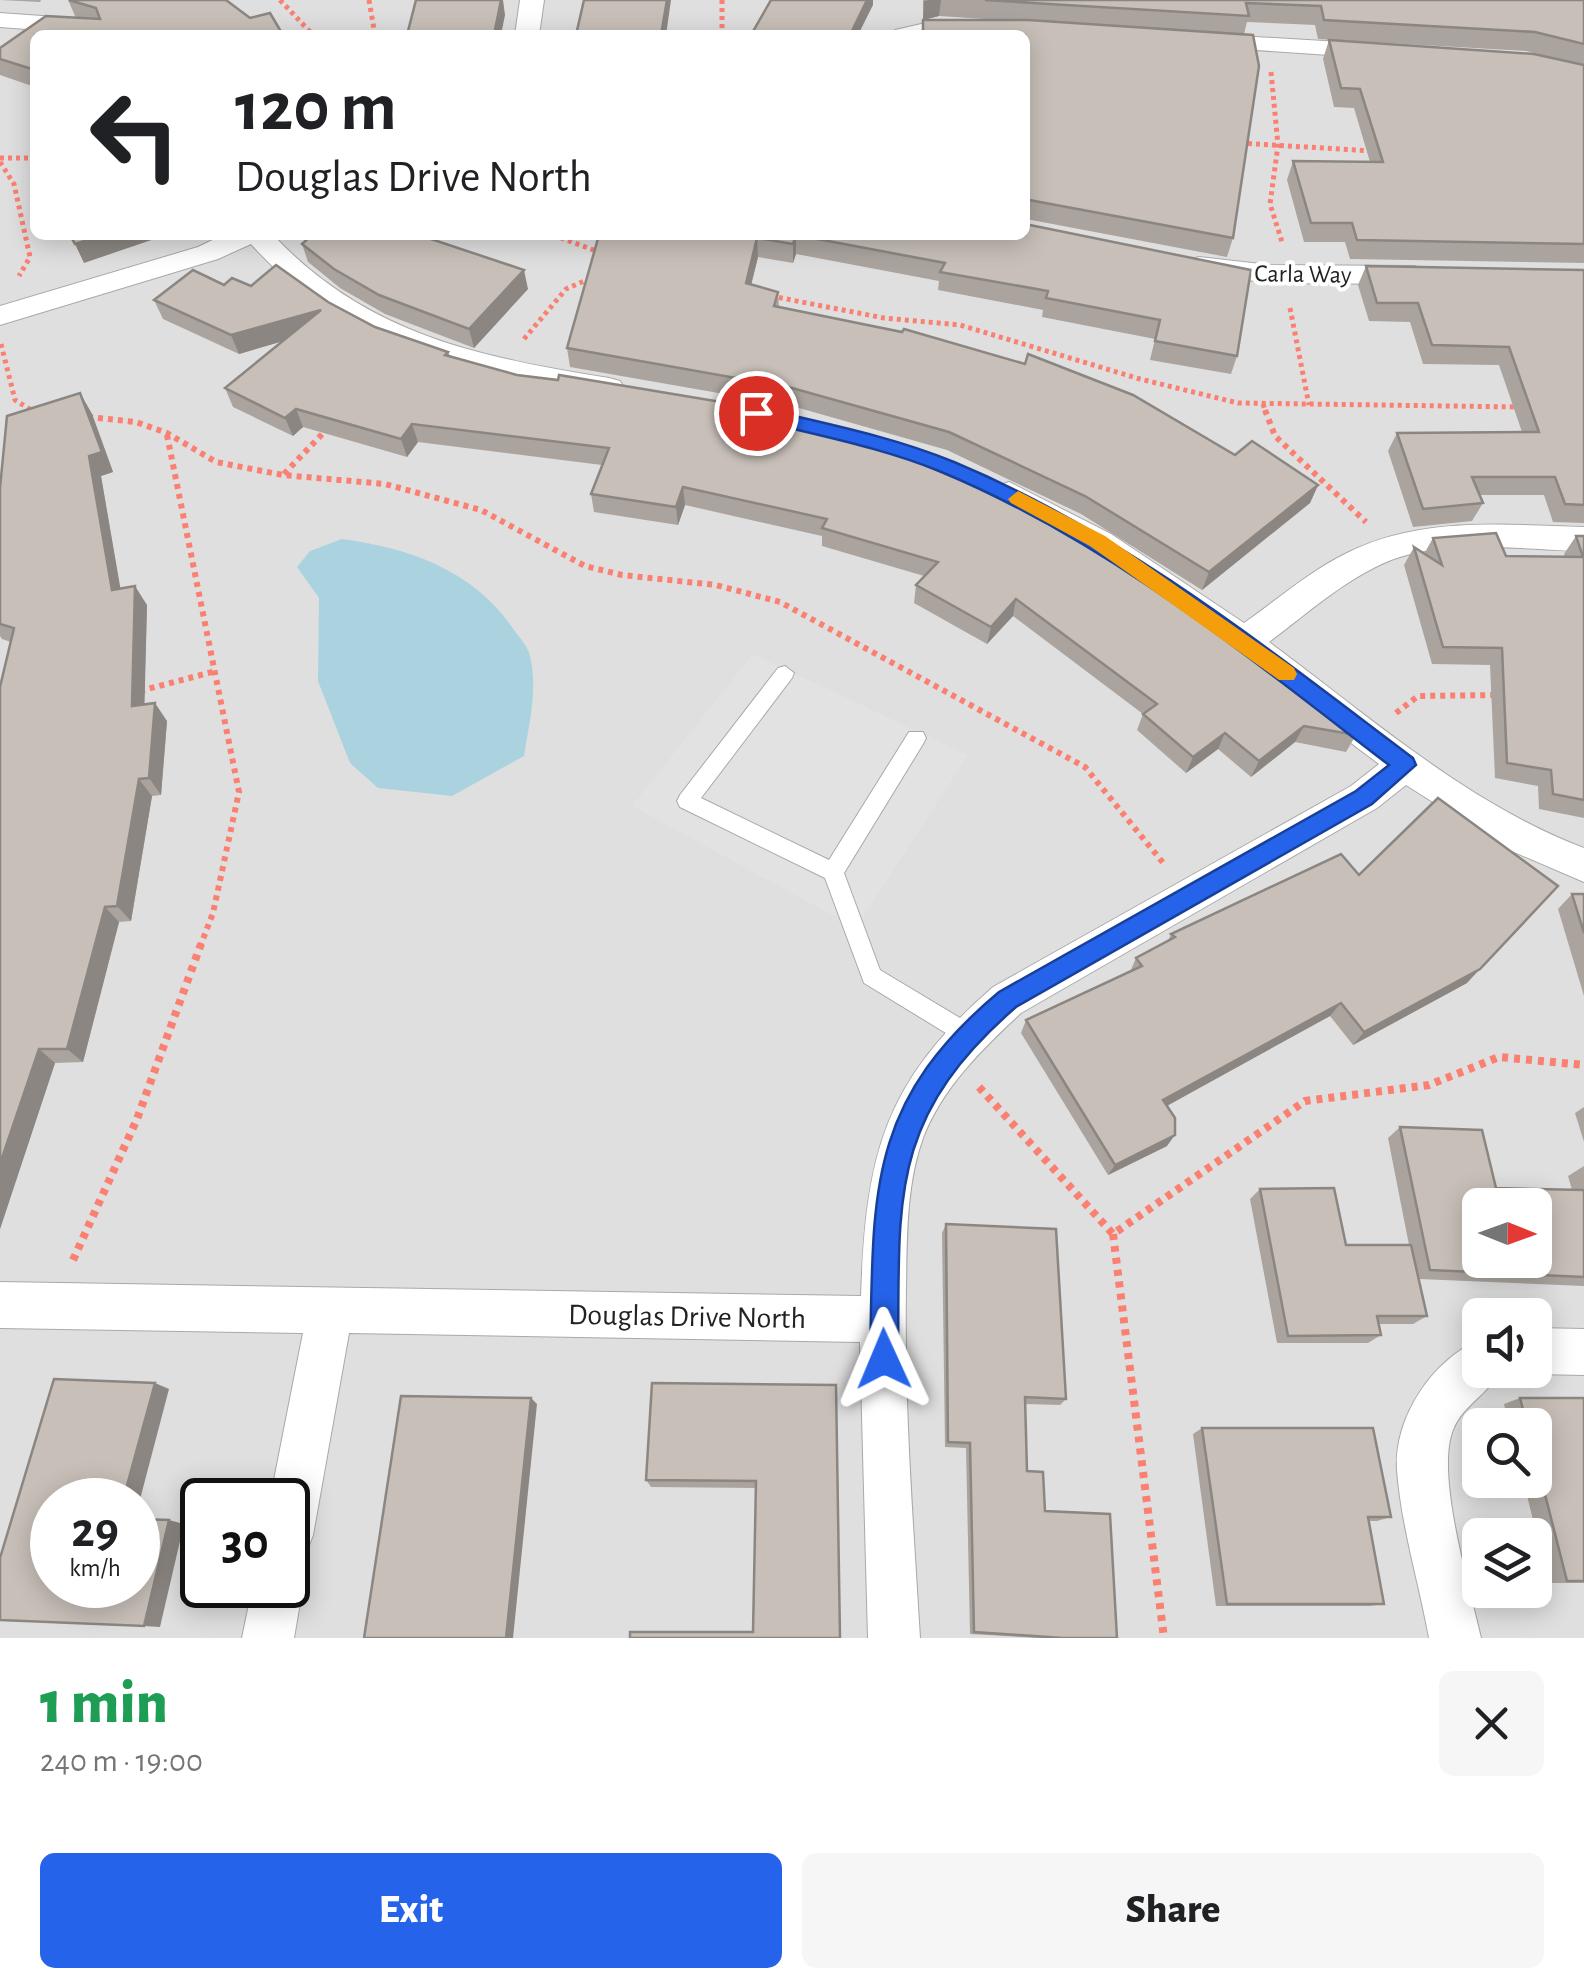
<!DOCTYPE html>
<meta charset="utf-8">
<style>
:root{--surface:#fff;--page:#f6f6f6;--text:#202124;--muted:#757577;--accent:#2563eb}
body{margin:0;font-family:"Alegreya Sans",sans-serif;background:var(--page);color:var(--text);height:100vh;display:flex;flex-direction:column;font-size:38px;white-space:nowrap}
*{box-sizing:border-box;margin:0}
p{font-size:32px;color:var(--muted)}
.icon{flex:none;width:55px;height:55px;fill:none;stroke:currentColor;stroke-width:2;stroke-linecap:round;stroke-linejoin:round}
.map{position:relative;height:1638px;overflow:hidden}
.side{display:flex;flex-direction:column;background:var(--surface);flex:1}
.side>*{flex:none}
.guide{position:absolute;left:30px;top:30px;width:1000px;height:210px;border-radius:15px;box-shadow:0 5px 25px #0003;background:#fff;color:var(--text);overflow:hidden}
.needle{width:65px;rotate:91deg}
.controls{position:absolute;left:1462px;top:1188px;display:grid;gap:20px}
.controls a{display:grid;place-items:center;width:90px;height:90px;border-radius:15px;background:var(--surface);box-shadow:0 5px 25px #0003;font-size:50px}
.speed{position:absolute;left:30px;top:1478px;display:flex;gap:20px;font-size:50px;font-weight:700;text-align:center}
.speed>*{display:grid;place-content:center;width:130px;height:130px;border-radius:50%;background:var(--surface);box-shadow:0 5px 25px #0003;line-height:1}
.speed small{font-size:25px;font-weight:400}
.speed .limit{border:5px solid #111;border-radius:15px;background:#fff;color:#111}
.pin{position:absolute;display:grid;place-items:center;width:85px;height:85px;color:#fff;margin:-42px;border:5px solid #fff;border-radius:50%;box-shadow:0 2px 10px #0007}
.me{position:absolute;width:110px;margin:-55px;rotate:359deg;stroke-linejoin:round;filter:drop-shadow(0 0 8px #0008)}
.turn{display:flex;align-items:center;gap:35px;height:210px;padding:0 40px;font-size:45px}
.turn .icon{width:130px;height:130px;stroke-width:2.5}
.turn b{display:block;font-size:70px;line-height:85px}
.round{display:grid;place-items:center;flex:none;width:105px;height:105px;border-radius:15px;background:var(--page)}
.head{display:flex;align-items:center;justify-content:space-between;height:170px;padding:0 40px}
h1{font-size:60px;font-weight:800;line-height:75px;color:#1e9e55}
.cta{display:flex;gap:20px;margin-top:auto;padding:20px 40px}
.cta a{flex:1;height:115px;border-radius:15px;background:var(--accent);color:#fff;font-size:40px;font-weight:800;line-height:115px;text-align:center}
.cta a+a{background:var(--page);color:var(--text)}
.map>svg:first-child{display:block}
.residential{fill:#e0dfdf;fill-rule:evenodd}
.parking{fill:#e2e2e2}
.water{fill:#aad3df}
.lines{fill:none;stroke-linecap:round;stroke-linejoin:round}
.service-casing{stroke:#a9a9a9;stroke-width:2}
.minor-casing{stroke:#a9a9a9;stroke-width:2}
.path-far2{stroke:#fa8072;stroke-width:5;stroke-dasharray:4 4;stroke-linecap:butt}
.path-far1{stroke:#fa8072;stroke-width:6;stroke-dasharray:5 5;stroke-linecap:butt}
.path{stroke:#fa8072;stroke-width:8;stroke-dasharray:6 6;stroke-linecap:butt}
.service{fill:#fff;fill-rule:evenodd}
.minor{fill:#fff;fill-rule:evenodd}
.wall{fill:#aba49e}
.shaded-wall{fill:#8b8681}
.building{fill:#c7bfb8;stroke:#8b8681;stroke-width:2.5;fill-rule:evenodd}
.route{fill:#2563eb;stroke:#184099;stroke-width:2.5}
.slow{fill:#f59e0b}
.labels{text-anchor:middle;stroke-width:8;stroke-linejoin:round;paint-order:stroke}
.far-street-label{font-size:25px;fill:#222;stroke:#fff}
.street-label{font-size:30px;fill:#222;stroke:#fff}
</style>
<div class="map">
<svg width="1584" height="1638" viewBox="0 0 1584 1638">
<rect width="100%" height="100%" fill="#f2efe9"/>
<path class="residential" d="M0,0H1584V1638H0ZM35,35H1025V235H35ZM1480,1205H1535V1260H1480ZM1480,1315H1535V1370H1480ZM1480,1425H1535V1480H1480ZM52,1500H138V1585H52ZM202,1500H288V1585H202ZM1480,1535H1535V1590H1480Z"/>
<polygon class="parking" points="753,654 968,755 856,928 632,806"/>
<path class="water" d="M342,539C410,548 475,571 514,630C520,638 528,647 530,656C538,689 529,724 524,756L452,796L378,788L350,763L318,681L319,598L297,567L310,551Z"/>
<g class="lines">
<defs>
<polygon id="service" points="785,666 794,673 792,678 701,798 829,860 909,732 923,732 926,738 923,744 844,873 880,970 975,1027 978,1034 975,1041 967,1044 959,1041 864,983 825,878 680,807 677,801 680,795 778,668"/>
<g id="minor">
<polygon points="520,0 544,0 539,35 515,35"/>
<polygon points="0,13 56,17 103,30 106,35 0,27"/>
<polygon points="939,20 970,20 982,27 970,34 892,35 895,30"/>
<polygon points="1205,34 1374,44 1386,51 1374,58 1196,46 1193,41"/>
<path d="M223,235H273C367,335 479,357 609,378L620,381L624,388L620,395C597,402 567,391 543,387C426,365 332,334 251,244L218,259L0,325V306L198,247Z"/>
<polygon points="1199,257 1270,265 1414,266 1424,269 1428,275 1424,281 1414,284 1270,283 1189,272 1185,266 1189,260"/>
<path d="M1009,482L1111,534L1244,623C1278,599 1310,571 1347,553C1421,516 1504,525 1584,527V551C1523,550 1450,538 1391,560C1346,578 1308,613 1269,642C1369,716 1466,803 1584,848V882L1507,849L1406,785L1377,808L1021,1013C983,1048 942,1088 923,1138C906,1185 907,1238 906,1288C904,1405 913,1521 920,1638H868L860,1342L349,1333L313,1535L306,1553L288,1560V1500H270L303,1333L0,1328V1282L861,1296C866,1155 883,1083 993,987L1351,786L1379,764L1132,579L998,502L993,494L998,486Z"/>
<polygon points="1535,1328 1584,1329 1584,1375 1535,1374 1525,1370 1535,1370"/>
<path d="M1480,1340V1370H1500C1490,1394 1463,1404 1453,1430C1435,1475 1470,1588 1481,1638H1429C1419,1583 1401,1525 1397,1470C1394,1417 1433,1359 1480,1340Z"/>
<polygon points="288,1564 296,1567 303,1585 294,1638 242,1638 253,1585 288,1585"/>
</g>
</defs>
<use href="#service" class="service-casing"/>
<use href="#minor" class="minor-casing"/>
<g class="path-far2">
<polyline points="280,0 313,35"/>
<polyline points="369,0 375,35"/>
<polyline points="722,0 722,35"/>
<polyline points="1271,72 1278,145 1270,204 1282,242"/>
<polyline points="1240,143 1372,151"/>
<polyline points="0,158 35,158"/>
<polyline points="0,162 14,184 30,257 19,276"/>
<polyline points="553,235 599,252"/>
<polyline points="771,296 884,318 960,325 1140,379 1238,403 1520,407"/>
<polyline points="1290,308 1309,405"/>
<polyline points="524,339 566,289 591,278"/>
<polyline points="1,344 15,400 36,413"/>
<polyline points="1263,404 1266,413"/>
</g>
<g class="path-far1">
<polyline points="32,410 36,413"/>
<polyline points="1265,410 1275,436 1366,522"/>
<polyline points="88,417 136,422 167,433 216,462 283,475 385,484 481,510 585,566 622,575 716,585 780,602 1085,767 1164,864"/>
<polyline points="167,435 239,792 213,913 200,947"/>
<polyline points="284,474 327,429"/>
<polyline points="140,691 216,671"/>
<polyline points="1396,713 1418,696 1498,695"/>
</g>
<g class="path">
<polyline points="979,1087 1113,1234 1305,1101 1429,1085 1499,1057 1584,1065"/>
<polyline points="1113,1234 1164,1638"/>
<polyline points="73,1260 137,1119 201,944"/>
</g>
<use href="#service" class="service"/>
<use href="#minor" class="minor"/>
</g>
<g class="wall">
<polygon points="0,0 41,0 40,2"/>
<polygon points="68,0 250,18 283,35 35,35 35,87 0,75 0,48 76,18"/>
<polygon points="923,0 1584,0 1584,263 1350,259 1345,242 1304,242 1287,180 1293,161 1370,162 1354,108 1334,107 1323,59 1329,40 1574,63 1526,51 1318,39 1315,25 1247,22 1244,34 1233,238 1227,257 1026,219 1000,20 939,16 923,20"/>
<polygon points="599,235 1025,235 1237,356 1231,374 1150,360 1155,339 1042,317 1043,310 938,290 939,281 796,254 793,263 758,257 751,284 778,292 779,307 1235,455 1318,485 1310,503 1202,590 1081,514 947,450 792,406 570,367 567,348"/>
<polygon points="302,244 528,289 474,348 385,314 340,288 308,262"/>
<polygon points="1366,266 1584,270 1584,523 1553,522 1544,495 1480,495 1483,503 1472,521 1413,527 1388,451 1397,433 1522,432 1499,365 1423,364 1410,322 1369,321 1358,285"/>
<polygon points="224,285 251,286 328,302 375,327 448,352 450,356 1179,596 1177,602 1356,735 1346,752 1295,742 1251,777 1218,749 1186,773 1137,730 1143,714 1013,616 987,644 914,603 916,585 924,576 822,546 822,536 685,505 678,525 594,512 591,494 602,465 418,442 407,457 303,427 293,436 233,407 225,388 283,341 239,354 163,319 154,300"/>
<polygon points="80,393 92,414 113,472 101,476 120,589 147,605 144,704 167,721 161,795 152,796 131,921 119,922 83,1062 55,1063 0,1229 11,642 2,639 0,636 0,488"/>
<polygon points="1576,536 1584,536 1584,818 1539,809 1538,786 1495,778 1490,665 1432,664 1404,565 1414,547 1424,554 1433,538 1506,556 1565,557 1564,554"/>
<polygon points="1359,875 1467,983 1353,1045 1330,1016 1167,1105 1167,1146 1108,1175 1021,1033 1026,1020 1130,972 1136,958 1168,941 1171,934"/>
<polygon points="1572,894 1584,894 1584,996 1558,909"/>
<polygon points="1584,1107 1584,1142 1575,1113"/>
<polygon points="1400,1127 1496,1188 1572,1190 1568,1176 1584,1166 1584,1286 1419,1279 1427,1316 1413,1324 1379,1324 1381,1335 1368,1343 1277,1343 1250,1199 1260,1189 1346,1245 1409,1245 1388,1138"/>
<polygon points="946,1224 1066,1399 1060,1405 1025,1404 1027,1471 1045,1511 1117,1638 1040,1638 970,1634 966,1448 945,1447 942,1233"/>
<polygon points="836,1385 753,1632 756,1488 651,1487 646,1480"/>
<polygon points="1520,1398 1584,1398 1584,1583 1549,1583 1523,1480 1535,1480 1535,1425 1509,1425 1504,1404"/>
<polygon points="1202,1428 1391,1517 1377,1521 1368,1521 1384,1604 1370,1606 1216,1606 1193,1434"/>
</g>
<g class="shaded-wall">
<polygon points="501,0 503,0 505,15 501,35 494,35"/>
<polygon points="667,0 671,0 666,35 661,35"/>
<polygon points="867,0 873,0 873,5 858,35 850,35"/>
<polygon points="929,0 941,0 939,16 923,20 924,1"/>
<polygon points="103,235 166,235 84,263 75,244"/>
<polygon points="796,235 796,254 793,263 793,244"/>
<polygon points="757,238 758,257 747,302 746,283"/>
<polygon points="524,270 528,289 474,348 469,329"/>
<polygon points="321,310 328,328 239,354 231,335"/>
<polygon points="80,393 92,414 113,472 101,476 124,609 112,590 89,456"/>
<polygon points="296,409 303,427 293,436 285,418"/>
<polygon points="412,424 418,442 407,457 401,439"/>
<polygon points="1318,485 1310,503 1202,590 1209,572"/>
<polygon points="683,487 685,505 678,525 676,507"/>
<polygon points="135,586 147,605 144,724 132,706"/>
<polygon points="1016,599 1013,616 987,644 991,627"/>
<polygon points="155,703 167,721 161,795 149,778"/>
<polygon points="1304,726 1295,742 1251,777 1259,761"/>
<polygon points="1225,733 1218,749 1186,773 1193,757"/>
<polygon points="139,779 152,796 131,921 117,906"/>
<polygon points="105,907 119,922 83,1062 67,1049"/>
<polygon points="1480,969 1467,983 1353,1045 1364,1032"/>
<polygon points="1341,1003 1330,1016 1156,1112 1163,1100"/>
<polygon points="39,1049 55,1063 0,1229 0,1164"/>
<polygon points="1175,1135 1167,1146 1108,1175 1115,1165"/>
<polygon points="155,1383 169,1389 138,1507 138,1500 123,1500"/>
<polygon points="531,1398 537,1404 513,1638 506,1638"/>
<polygon points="169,1520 184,1524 160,1627 144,1626"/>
</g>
<g class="building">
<polygon points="69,0 226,0 250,18 270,13 283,35 35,35 35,70 0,59 0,48 46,16 100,19 96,8"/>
<polygon points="416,0 501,0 494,35 407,35"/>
<polygon points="584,0 667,0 661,35 576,35"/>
<polygon points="771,0 867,0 850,35 751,35"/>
<polygon points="985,0 1584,0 1584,44 1535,32 1324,20 1321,6 1246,3 1249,16"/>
<polygon points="923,20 1028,20 1253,35 1259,66 1233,238 1029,200 1025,210 1025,35 923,35"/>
<polygon points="1329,40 1534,54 1584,65 1584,244 1357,240 1352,223 1311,223 1293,161 1383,162 1360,89 1341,88"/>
<polygon points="1025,224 1251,270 1237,356 1155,341 1160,320 1046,298 1048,291 940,272 945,263 796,235 793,244 757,238 746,283 778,292 774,306 902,332 904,329 1025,364 1028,354 1133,395 1235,455 1252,441 1318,485 1209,572 1085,496 949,432 792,388 567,348 599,235 1025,235"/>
<polygon points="70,235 103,235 75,244"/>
<polygon points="312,235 419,235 524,270 469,329 379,295 334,269 302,244"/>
<polygon points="276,265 328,302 375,327 448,352 445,355 517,375 558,380 559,375 751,407 842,430 932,458 994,484 1112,550 1179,596 1174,600 1238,644 1241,642 1356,735 1304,726 1259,761 1225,733 1193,757 1143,714 1157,704 1016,599 991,627 916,585 938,562 822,528 827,519 683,487 676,507 591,494 609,448 412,424 401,439 296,409 285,418 225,388 321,310 231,335 154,300 193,270 224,285 232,278 251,286"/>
<polygon points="1366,266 1584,270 1584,505 1565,504 1555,477 1472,477 1483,503 1423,509 1397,433 1539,432 1509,347 1432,345 1418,303 1377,303"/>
<polygon points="80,393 102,452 89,456 112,590 135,586 132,706 155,703 149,778 139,779 117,906 105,907 67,1049 39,1049 0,1164 0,687 14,628 0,624 0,488 7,416"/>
<polygon points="1496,533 1506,556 1583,557 1576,536 1584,536 1584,800 1553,794 1551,770 1507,763 1502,648 1443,647 1414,547 1442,565 1433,538"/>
<polygon points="1438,798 1558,886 1480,969 1364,1032 1341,1003 1163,1100 1175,1118 1175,1135 1115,1165 1026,1020 1142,966 1136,958 1175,937 1171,934 1341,854 1359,875"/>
<polygon points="1572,894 1584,894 1584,933"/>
<path d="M1400,1127L1482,1130L1496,1188L1584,1190V1277L1430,1270ZM1480,1205H1535V1260H1480Z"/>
<polygon points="1334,1188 1346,1245 1411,1245 1427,1316 1377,1316 1381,1335 1288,1336 1260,1189"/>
<polygon points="946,1224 1056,1229 1066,1399 1025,1397 1027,1471 1043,1472 1045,1511 1110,1514 1117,1638 1063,1638 974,1632 970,1443 948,1442"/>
<polygon points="54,1379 155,1383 123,1500 52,1500 52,1585 138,1585 138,1519 169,1520 144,1626 0,1620 0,1558"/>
<polygon points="652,1383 836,1385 840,1638 630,1638 630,1632 753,1632 756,1481 646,1480"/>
<polygon points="401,1396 531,1398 506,1638 364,1638"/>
<polygon points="1520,1398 1584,1398 1584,1581 1567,1581 1535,1455 1535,1425 1527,1425"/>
<polygon points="1202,1428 1373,1428 1391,1517 1368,1517 1384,1604 1227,1604"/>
</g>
<path class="route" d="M756,407C823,423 891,436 954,462C1124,533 1267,648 1413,758L1416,765L1372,804L1016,1007C886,1120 900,1201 898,1359L894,1369L884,1373L874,1369L870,1359C874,1196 864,1105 999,992L1356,791L1389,765C1247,656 1106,540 939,471C878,446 813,435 750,418L747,413Z"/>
<polygon class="slow" points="1018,491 1105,536 1294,668 1297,674 1294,680 1279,680 1090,546 1011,503 1008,499"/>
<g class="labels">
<g class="far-street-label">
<text transform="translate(1303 273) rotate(1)" y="9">Carla Way</text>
</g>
<g class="street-label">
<text transform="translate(687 1316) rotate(1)" y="10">Douglas Drive North</text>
</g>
</g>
</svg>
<div class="controls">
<a><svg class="needle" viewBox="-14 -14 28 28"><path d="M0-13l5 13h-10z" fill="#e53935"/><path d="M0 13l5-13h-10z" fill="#757577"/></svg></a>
<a><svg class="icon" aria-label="sound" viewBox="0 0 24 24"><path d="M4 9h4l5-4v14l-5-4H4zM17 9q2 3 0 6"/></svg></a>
<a><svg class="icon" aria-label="search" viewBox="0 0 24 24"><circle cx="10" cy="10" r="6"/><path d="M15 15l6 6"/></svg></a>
<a><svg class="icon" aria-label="layers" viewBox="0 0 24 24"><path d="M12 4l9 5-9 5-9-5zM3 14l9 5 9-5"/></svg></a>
</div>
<div class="speed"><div>29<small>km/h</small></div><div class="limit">30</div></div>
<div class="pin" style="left:756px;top:413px;background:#d93025"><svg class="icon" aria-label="arrive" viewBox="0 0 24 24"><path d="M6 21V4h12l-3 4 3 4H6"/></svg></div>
<svg class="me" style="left:884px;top:1359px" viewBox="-20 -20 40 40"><path d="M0-17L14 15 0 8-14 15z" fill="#2563eb" stroke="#fff" stroke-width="4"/></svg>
<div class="guide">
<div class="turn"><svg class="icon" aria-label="left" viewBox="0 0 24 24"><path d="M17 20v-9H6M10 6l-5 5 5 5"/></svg><div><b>120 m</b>Douglas Drive North</div></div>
</div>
</div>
<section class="side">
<div class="head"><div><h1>1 min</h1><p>240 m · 19:00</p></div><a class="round"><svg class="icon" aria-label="close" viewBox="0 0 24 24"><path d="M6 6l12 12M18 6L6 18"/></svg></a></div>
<div class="cta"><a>Exit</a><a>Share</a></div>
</section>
